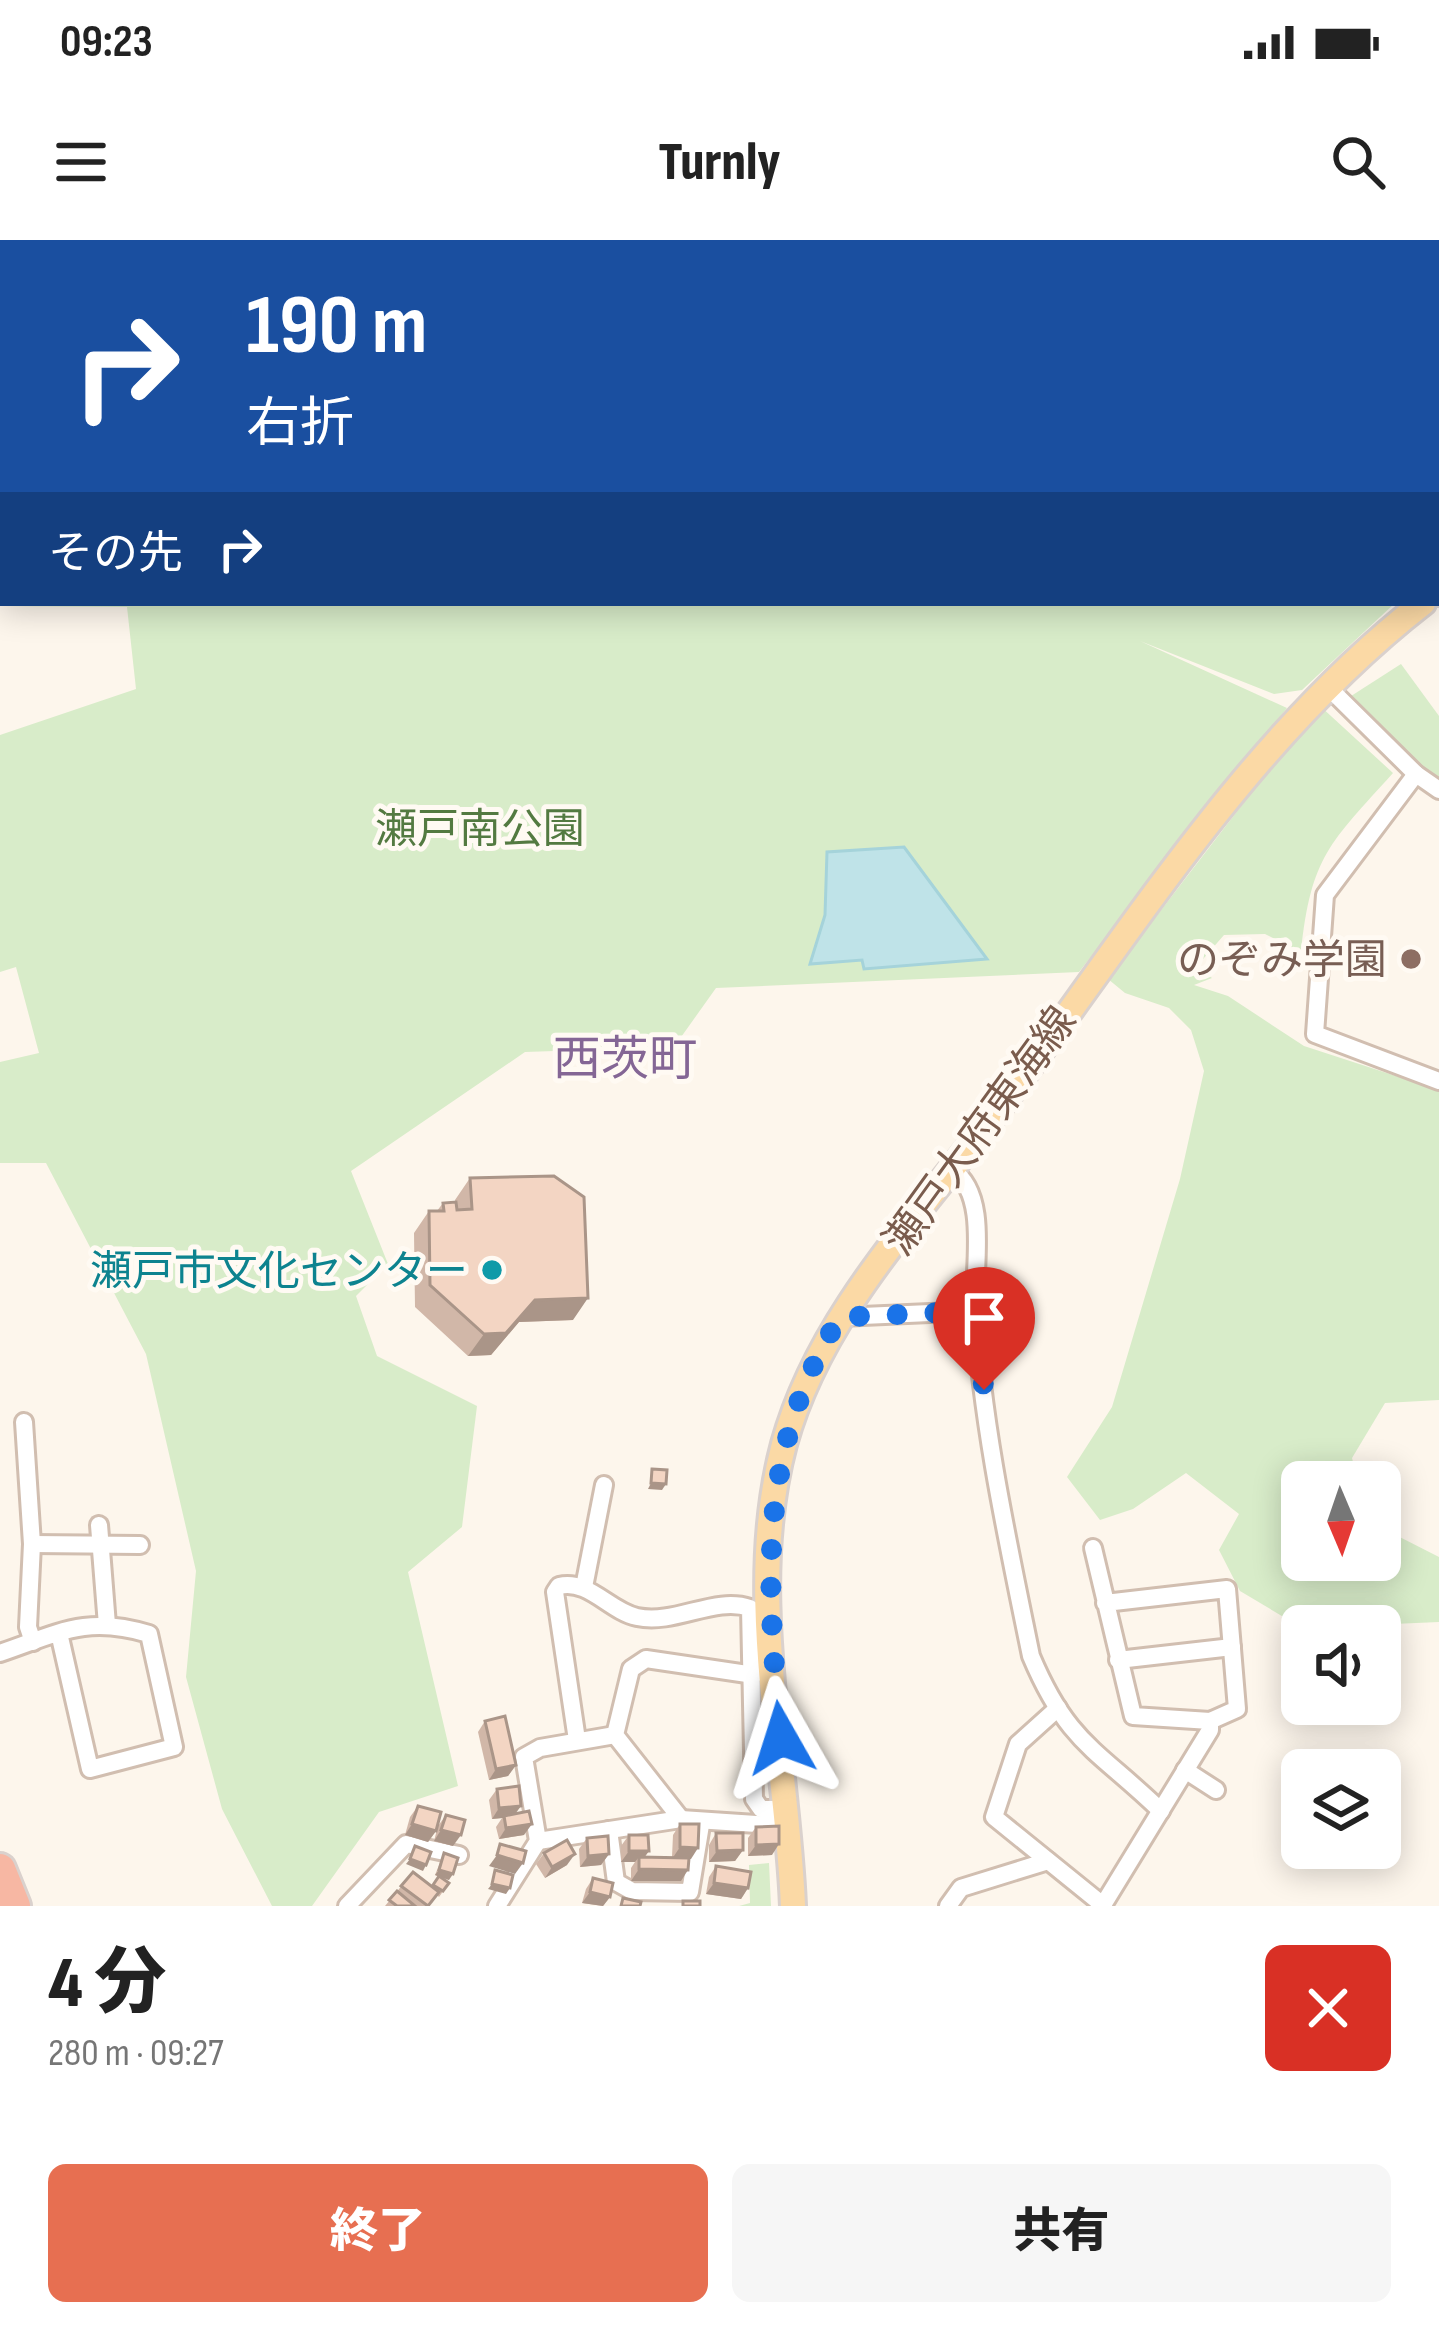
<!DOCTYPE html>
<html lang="ja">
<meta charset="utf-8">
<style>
:root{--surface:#fff;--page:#f6f6f6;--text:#222;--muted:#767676;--accent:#e76f51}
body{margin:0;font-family:"Sofia Sans Condensed","Noto Sans JP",sans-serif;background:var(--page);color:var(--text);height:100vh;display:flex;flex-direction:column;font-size:45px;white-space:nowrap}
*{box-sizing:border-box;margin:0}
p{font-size:39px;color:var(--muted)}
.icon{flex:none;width:66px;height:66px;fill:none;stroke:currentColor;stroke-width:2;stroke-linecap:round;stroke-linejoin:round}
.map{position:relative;height:1666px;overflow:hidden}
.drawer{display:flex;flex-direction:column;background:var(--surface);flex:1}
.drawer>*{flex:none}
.guide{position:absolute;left:0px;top:0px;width:1440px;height:366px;box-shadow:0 6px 30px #0003;background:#1a4fa0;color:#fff;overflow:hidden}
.needle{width:78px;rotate:178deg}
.controls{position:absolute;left:1281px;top:1221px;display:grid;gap:24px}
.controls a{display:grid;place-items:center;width:120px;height:120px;border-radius:18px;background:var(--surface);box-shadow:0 6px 30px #0003;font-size:60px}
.pin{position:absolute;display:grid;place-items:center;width:102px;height:102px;color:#fff;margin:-123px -51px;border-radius:50% 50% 50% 0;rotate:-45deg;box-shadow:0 0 12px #0007}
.pin .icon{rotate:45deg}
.me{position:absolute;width:132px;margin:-66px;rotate:354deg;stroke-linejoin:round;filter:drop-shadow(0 0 9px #0008)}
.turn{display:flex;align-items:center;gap:42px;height:252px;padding:0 48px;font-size:54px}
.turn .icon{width:156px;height:156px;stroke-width:2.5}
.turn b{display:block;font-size:84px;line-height:102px}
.then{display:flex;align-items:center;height:114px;padding:0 48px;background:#0003;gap:24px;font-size:45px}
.round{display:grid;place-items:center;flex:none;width:126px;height:126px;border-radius:18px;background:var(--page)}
.head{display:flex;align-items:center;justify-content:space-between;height:204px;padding:0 48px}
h1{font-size:72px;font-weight:800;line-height:90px}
.cta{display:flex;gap:24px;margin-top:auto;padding:24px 48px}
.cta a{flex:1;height:138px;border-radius:18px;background:var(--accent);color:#fff;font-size:48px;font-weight:800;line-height:138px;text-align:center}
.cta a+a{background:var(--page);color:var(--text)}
.status{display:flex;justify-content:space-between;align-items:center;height:84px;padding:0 60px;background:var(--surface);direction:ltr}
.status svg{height:33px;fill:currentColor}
header{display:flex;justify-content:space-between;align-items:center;height:156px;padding:0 48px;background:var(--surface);font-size:54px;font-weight:800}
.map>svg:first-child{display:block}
.green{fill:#d8ecc9}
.water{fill:#bfe3e8;stroke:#a5d3da;stroke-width:3}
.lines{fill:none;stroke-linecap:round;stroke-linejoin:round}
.street-casing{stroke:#d1beb0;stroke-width:22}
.primary-casing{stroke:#dad1cd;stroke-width:30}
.highway-casing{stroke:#dad1cd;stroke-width:36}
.street{stroke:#fff;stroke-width:16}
.primary{stroke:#fbd9a5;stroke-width:24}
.highway{stroke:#f7b7a3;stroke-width:30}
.wall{fill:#d1b7a8}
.shaded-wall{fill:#aa9588}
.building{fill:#f3d5c3;stroke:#aa9588;stroke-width:3}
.route{stroke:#1a73e8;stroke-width:21;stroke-dasharray:0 37.8}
.education-dot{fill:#8d6e63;stroke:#fffaf3;stroke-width:4.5}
.culture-dot{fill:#0f9aa8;stroke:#fffaf3;stroke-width:4.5}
.labels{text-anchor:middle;stroke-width:10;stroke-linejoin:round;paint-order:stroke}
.park-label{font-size:42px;fill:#537a41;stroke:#fffaf3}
.education-label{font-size:42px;fill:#785e54;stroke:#fffaf3;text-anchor:end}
.street-label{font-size:42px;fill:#7a5c4d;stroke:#fffaf3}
.culture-label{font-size:42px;fill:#0d838f;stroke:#fffaf3;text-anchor:end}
.quarter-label{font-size:48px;fill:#846695;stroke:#fffaf3}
</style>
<div class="status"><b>09:23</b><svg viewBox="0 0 49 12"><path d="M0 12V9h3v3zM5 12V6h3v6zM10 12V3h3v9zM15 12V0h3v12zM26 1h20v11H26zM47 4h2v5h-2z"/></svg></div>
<header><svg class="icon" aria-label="menu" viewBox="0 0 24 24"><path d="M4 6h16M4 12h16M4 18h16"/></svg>Turnly<svg class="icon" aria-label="search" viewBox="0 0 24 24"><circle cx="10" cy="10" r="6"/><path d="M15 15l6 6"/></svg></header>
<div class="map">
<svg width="1439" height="1666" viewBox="0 0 1439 1666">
<rect width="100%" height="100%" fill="#fdf6ec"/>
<g class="green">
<polygon points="0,0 689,0 3,3 3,363 1395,363 1302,450 1274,454 1140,401 1287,468 1079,732 716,748 674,807 525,812 351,931 388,1024 356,1056 377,1116 477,1166 462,1287 408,1332 458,1546 379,1572 312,1666 272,1666 222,1569 186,1437 196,1331 146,1114 46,923 0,923 0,822 39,813 16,727 0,732 0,495 136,449 127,367 0,366"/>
<polygon points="1188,0 1439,0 1439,336 1437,3"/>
<polygon points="1401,424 1439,476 1439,546 1348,458"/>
<path d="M1319,465L1393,533C1330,603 1311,616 1301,712L1265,694L1224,695L1197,726L1212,738L1194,745L1228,756L1304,806L1439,850V1160L1385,1163L1352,1218L1358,1242H1302V1320H1380V1287L1439,1317V1382L1302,1388L1240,1351L1219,1310L1239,1274L1186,1233L1133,1269L1100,1280L1067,1237L1112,1167L1180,939L1204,831L1191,790L1169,768L1125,753L1108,739Z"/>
<polygon points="769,1623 771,1666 739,1666 750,1663 749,1625"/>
</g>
<polygon class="water" points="904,607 987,719 864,729 862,720 810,724 825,675 827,612"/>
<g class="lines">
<defs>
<g id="street">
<polyline points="770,0 775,3"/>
<polyline points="979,0 981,3"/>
<polyline points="1027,0 1028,3"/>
<polyline points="752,3 753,0"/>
<polyline points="879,3 885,0"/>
<polyline points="1326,445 1416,534 1439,550"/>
<polyline points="1416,534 1325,655 1315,794 1439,841"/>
<path d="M952,930C990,954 973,1030 975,1069C982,1185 1008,1303 1031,1416C1068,1504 1098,1510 1161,1571"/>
<polyline points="840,1077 975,1071"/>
<polyline points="24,1182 32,1304 28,1387 33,1402"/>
<polyline points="99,1285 107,1385"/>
<polyline points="32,1304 140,1305"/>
<polyline points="1093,1308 1133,1476 1210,1481 1237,1469 1227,1349 1105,1363"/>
<polyline points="584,1347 604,1245"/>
<path d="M0,1413C59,1393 86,1375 149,1394L174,1507L90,1529L59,1393"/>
<polyline points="1118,1420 1232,1407"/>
<polyline points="1058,1468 1018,1504 994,1577 1104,1666"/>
<path d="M577,1500L555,1352L559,1346C589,1339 609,1371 637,1377C676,1385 714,1356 750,1368L754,1559L761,1569H787"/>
<polyline points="1185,1530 1216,1550"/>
<polyline points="681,1579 615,1495 631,1429 646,1419 754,1435"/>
<polyline points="609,1590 616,1642 632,1651 690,1652 701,1585"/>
<polyline points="538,1601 681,1579 788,1586"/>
<polyline points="1103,1665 1210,1490 1210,1481"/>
<polyline points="347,1666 406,1604 459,1615"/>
<polyline points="497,1666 538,1601 524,1517 540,1508 615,1495"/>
<polyline points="948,1666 961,1648 1048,1621"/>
</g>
<g id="primary">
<polyline points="1437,353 1439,351"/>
<path d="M793,1666C787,1515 744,1353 784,1204C820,1074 919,975 998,870C1129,695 1249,498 1423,363"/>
</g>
<polyline id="highway" points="0,1629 15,1666"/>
</defs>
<use href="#street" class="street-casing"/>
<use href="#primary" class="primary-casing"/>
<use href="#highway" class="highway-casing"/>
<use href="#street" class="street"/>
<use href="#primary" class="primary"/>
<use href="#highway" class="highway"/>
</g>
<g class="wall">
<polygon points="470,938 573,1080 519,1082 491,1115 468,1116 415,1067 414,993 429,971 437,971 443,963 455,962 455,960"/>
<polygon points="485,1481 516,1525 508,1536 489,1540 478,1492"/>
<polygon points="497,1549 516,1574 524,1595 499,1599 496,1587 502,1578 492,1579 489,1560"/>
<polygon points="418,1566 436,1591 428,1602 405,1595 410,1577"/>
<polygon points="446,1575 453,1606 434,1601 438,1586"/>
<polygon points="680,1584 698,1608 689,1619 681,1641 631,1641 631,1628 635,1622 621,1622 621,1606 629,1595 649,1611 644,1617 672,1617 673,1595"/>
<polygon points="756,1587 772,1615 748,1616 748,1598"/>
<polygon points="716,1593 743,1610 735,1621 709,1622 709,1605"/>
<polygon points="587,1598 609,1614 601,1625 580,1627 579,1609"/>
<polygon points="444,1613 449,1640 440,1637 449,1643 439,1657 437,1655 429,1666 385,1666 413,1632 432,1646 439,1637 435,1635"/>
<polygon points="544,1613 567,1625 545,1638 536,1624"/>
<polygon points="716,1626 748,1648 741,1659 706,1654 709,1637"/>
<polygon points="593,1638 610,1657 603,1666 582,1663 586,1649"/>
</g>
<g class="shaded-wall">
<polygon points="588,1058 573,1080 519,1082 491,1115 468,1116 484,1094 535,1060"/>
<polygon points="651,1243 666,1244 662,1250 648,1249"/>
<polygon points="516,1525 508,1536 489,1540 496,1529"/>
<polygon points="521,1566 513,1577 492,1579 499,1568"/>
<polygon points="412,1584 436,1591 428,1602 405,1595"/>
<polygon points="532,1584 524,1595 499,1599 506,1588"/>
<polygon points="441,1590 461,1595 453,1606 434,1601"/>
<polygon points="779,1604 772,1615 748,1616 756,1605"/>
<polygon points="680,1607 698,1608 691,1619 672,1619"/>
<polygon points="743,1610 735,1621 709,1622 717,1611"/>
<polygon points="629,1611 649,1611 641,1622 639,1617 635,1622 621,1622"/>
<polygon points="575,1614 567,1625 545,1638 552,1627"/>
<polygon points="609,1614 601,1625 580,1627 588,1616"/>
<polygon points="497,1615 523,1623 515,1634 489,1626"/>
<polygon points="410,1619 426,1625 423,1631 406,1624"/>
<polygon points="639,1629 688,1630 681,1641 631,1641"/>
<polygon points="439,1630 453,1634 449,1640 435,1635"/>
<polygon points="714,1643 748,1648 741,1659 706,1654"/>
<polygon points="492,1644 510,1648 506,1654 488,1649"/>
<polygon points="590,1652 610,1657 603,1666 582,1663"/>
</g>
<g class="building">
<polygon points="554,936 584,957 588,1058 535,1060 506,1093 484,1094 430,1045 429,971 444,971 443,963 456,962 457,970 472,969 470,938"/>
<polygon points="652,1229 667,1230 666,1244 651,1243"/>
<polygon points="505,1476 516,1525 496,1529 485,1481"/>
<polygon points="519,1546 521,1566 499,1568 497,1549"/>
<polygon points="418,1566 441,1572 436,1591 412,1584"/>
<polygon points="529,1571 532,1584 506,1588 504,1576"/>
<polygon points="446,1575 465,1580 461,1595 441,1590"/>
<polygon points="680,1584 699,1584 698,1608 680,1607"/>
<polygon points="779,1586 779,1604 756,1605 756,1587"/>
<polygon points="716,1593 743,1593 743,1610 717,1611"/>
<polygon points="629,1595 648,1595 649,1611 629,1611"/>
<polygon points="608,1596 609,1614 588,1616 587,1598"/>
<polygon points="567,1600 575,1614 552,1627 544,1613"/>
<polygon points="500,1604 526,1611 523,1623 497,1615"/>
<polygon points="415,1606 431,1612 426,1625 410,1619"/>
<polygon points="444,1613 458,1618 453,1634 439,1630"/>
<polygon points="639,1617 689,1618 688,1630 639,1629"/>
<polygon points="716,1626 751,1632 748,1648 714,1643"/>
<polygon points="495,1630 513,1635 510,1648 492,1644"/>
<polygon points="413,1632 439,1652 428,1666 401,1646"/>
<polygon points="439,1636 449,1643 443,1651 433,1645"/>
<polygon points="593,1638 613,1643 610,1657 590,1652"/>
<polygon points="397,1651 415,1666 397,1666 389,1660"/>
<polygon points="623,1658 641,1662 640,1666 621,1666"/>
<rect x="683" y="1661" width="17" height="5"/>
</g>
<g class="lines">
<path class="route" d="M781,1498C766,1347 756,1211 840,1077L975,1071L984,1150"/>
</g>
<circle class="education-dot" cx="1411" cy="719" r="12"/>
<circle class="culture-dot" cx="492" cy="1030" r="12"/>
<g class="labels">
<g class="park-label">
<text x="480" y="603">瀬戸南公園</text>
</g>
<g class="education-label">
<text x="1387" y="734">のぞみ学園</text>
</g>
<g class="street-label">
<text transform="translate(979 890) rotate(-54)" y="15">瀬戸大府東海線</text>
</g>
<g class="culture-label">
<text x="468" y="1045">瀬戸市文化センター</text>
</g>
<g class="quarter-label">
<text x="625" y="835">西茨町</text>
</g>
</g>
</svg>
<div class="controls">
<a><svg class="needle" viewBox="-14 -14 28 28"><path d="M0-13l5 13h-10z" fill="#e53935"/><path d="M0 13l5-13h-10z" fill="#767676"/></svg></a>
<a><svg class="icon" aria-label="sound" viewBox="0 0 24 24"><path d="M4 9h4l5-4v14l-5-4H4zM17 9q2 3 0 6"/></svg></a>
<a><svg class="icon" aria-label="layers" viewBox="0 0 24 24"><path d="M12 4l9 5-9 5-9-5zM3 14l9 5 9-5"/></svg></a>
</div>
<div class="pin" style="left:984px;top:1150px;background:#d93025"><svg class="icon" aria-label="arrive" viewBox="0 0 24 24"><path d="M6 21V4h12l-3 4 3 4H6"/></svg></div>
<svg class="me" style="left:781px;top:1498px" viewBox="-20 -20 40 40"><path d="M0-17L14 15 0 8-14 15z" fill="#1a73e8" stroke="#fff" stroke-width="4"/></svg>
<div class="guide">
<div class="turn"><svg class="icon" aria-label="right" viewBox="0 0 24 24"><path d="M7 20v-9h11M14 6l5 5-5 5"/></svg><div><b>190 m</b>右折</div></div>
<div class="then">その先<svg class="icon" aria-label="right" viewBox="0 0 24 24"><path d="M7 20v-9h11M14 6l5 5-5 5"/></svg></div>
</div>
</div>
<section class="drawer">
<div class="head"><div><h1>4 分</h1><p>280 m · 09:27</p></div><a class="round" style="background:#d93025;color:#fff"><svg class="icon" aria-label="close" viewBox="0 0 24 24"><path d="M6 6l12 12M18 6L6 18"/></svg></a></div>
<div class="cta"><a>終了</a><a>共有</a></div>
</section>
